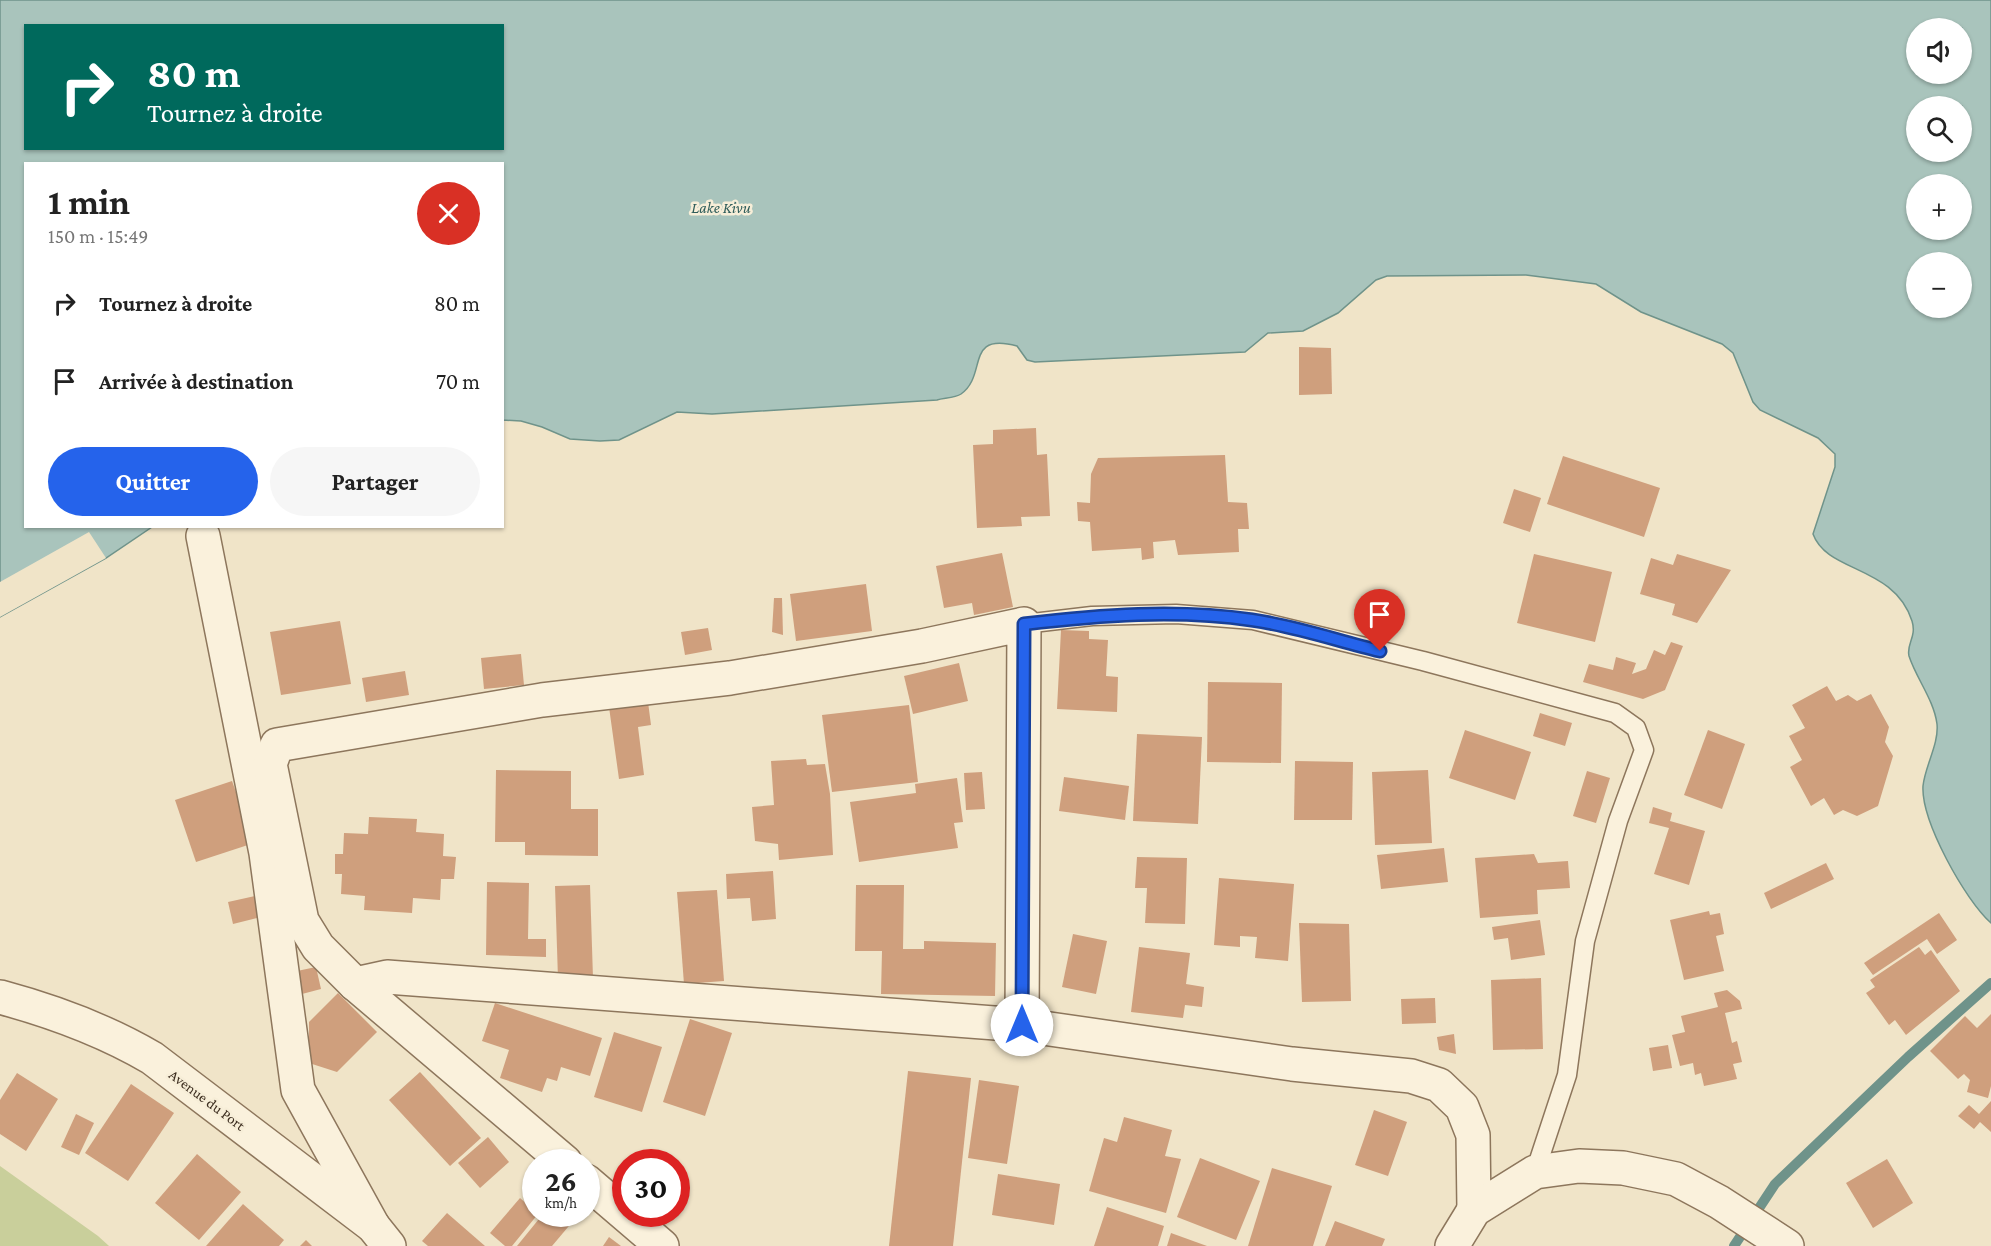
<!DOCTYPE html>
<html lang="fr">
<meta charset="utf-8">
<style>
:root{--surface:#fff;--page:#f6f6f6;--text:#222;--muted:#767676;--accent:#2563eb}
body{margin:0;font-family:"Crimson Pro",serif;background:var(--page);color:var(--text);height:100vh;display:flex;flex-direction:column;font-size:22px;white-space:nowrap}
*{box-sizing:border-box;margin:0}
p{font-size:20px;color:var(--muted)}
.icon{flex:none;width:33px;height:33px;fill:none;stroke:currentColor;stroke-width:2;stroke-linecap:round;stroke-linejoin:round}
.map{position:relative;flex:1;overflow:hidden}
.sheet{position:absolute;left:24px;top:162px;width:480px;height:366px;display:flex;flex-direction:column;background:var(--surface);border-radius:0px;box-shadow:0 2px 4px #0004}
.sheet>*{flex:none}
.banner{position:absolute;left:24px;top:24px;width:480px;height:126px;border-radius:0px;box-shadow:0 2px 4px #0004;background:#00695c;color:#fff;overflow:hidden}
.buttons{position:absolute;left:1906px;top:18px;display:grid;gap:12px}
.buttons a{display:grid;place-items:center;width:66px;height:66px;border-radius:50%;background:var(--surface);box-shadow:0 2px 4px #0004;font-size:30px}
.speed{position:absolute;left:522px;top:1149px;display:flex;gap:12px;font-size:30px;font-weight:700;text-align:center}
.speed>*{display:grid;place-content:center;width:78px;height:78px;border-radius:50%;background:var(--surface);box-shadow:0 2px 4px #0004;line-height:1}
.speed small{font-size:15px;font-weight:400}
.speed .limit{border:9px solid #d22;background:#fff;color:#111}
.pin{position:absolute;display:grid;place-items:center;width:51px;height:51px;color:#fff;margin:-62px -26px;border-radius:50% 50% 50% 0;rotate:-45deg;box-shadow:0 0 6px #0007}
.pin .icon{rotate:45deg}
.me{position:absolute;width:66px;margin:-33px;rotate:0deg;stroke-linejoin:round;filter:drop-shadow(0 0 4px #0008)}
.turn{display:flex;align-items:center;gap:21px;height:126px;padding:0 24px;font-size:27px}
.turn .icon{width:78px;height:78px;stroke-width:2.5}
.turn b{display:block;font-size:42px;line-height:51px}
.round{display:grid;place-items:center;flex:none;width:63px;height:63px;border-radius:32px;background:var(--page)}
.overview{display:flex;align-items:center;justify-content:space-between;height:102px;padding:0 24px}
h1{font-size:36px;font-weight:700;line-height:45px}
.button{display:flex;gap:12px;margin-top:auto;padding:12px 24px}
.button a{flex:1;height:69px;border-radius:36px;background:var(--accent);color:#fff;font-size:24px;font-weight:700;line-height:69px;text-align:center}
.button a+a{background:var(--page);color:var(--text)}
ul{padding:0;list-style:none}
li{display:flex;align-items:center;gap:18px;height:78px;padding:0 24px}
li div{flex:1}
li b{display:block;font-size:22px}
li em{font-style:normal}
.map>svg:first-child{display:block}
.green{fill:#c9cf9b}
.water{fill:#a9c4bc;stroke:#6f938a;stroke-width:1.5;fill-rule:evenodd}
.pier{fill:#f0e4c8}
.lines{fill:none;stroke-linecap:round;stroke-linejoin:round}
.stream{stroke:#6f938a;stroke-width:10}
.building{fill:#cf9f7d}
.service-casing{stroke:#8d765c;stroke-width:21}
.minor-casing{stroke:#8d765c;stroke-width:36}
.service{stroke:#faf1dc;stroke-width:18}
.minor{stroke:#faf1dc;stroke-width:33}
.route-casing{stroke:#184099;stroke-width:15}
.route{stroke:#2563eb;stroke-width:10}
.labels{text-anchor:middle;stroke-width:5;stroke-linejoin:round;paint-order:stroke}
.street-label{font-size:15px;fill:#3d2e20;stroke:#f7eed8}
.water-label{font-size:16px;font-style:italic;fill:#2f5d5a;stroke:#f7eed8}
</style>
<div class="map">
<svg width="1991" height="1246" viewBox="0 0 1991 1246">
<rect width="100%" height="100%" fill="#f0e4c8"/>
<polygon class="green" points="0,1166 98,1236 109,1246 0,1246"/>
<path class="water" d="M0,0H1991V923C1965,900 1921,821 1923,786C1925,766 1939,744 1937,724C1934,700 1916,678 1909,656C1906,644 1917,637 1912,621C1894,565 1827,573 1813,534L1835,467V454L1818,438L1760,410L1753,402L1733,353L1722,344L1641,312L1596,284L1526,275L1387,276L1376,280L1338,313L1303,331L1268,333L1245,352L1035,362L1027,360L1017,346C964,332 988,375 961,394C955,398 944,398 937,400L712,414L677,412L619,440L600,441L570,439L542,427L521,421L503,420L502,164H26V526L152,527L106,558L0,617ZM26,26H502V148H26ZM1917,28H1962V74H1917ZM1917,106H1962V152H1917ZM1917,184H1962V230H1917ZM1917,262H1962V308H1917Z"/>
<polygon class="pier" points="89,532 106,558 0,617 0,582"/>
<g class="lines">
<polyline class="stream" points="1734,1246 1775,1184 1908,1057 1991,983"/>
</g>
<g class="building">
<polygon points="1299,347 1331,348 1332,394 1299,395"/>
<polygon points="1036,428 1037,455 1047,454 1050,516 1021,517 1022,526 977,528 973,445 993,444 993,430"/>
<polygon points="1225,455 1228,502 1247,503 1249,529 1238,529 1239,552 1178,555 1175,540 1153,542 1154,558 1142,560 1141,548 1092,551 1090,522 1078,521 1077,502 1090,503 1091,474 1098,458"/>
<polygon points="1563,456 1660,488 1644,537 1547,504"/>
<polygon points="1514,489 1541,498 1530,532 1503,523"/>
<polygon points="1002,553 1013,607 974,615 972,603 944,608 936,566"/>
<polygon points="1534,554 1612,572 1595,642 1517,623"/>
<polygon points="1677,554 1731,570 1697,623 1672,615 1675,604 1640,594 1651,558 1673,565"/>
<polygon points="866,584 872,631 796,641 790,594"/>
<polygon points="774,598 782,598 783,635 772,632"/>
<polygon points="340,621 351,684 281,695 270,632"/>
<polygon points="708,628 712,650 685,655 681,632"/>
<polygon points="1061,630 1089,631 1089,639 1108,640 1106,676 1118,677 1117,712 1057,709"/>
<polygon points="1671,642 1683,646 1665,690 1643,699 1583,682 1589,664 1613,670 1616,657 1636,663 1632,674 1646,669 1654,650 1665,655"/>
<polygon points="521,654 524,685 484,689 481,658"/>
<polygon points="959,663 968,701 913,714 904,676"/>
<polygon points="405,671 409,695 366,702 362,678"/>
<polygon points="1208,682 1282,683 1281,763 1207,762"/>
<polygon points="1827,686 1836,701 1848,695 1857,701 1871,694 1889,727 1885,742 1893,756 1878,806 1857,816 1843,810 1834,815 1824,798 1811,806 1790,767 1802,760 1789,736 1805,728 1792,705"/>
<polygon points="648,702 651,725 638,727 644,775 619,779 609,707"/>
<polygon points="909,705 918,782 832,792 822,715"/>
<polygon points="1540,713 1572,723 1565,746 1533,736"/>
<polygon points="1465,730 1531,752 1515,800 1449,778"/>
<polygon points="1708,730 1745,744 1722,809 1684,795"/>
<polygon points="1137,734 1202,737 1198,824 1133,821"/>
<polygon points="806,759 807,765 825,764 830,794 833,855 779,860 778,844 755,841 752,807 774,805 771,761"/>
<polygon points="1295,761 1353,762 1352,820 1294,820"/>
<polygon points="496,770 571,771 571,809 598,809 598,856 525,855 525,842 495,842"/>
<polygon points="1428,770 1432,843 1375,845 1372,772"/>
<polygon points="1587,771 1610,778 1596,823 1573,816"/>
<polygon points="982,772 985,809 966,810 964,773"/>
<polygon points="1064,777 1129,786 1125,820 1059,811"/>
<polygon points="957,778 963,822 954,823 958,848 859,862 850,802 916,793 915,784"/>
<polygon points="232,781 254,843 196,862 175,800"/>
<polygon points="1653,807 1672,813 1670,821 1705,831 1689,885 1654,874 1669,828 1649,823"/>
<polygon points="369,817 417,819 416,832 444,834 443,856 456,857 454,879 441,879 440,900 413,898 412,913 364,910 365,896 341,894 342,874 335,874 335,854 343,854 344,833 368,834"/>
<polygon points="1444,848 1448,882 1381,889 1377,855"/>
<polygon points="1534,854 1538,863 1568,861 1570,888 1537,890 1538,914 1480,918 1475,858"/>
<polygon points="1137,857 1187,858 1185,924 1145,923 1147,888 1135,888"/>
<polygon points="1826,863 1834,879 1771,909 1764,893"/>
<polygon points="773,871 776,919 752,921 750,898 727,899 726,874"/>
<polygon points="1219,878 1294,884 1288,961 1255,958 1257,937 1240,936 1240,947 1214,945"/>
<polygon points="487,882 529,883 528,939 546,939 546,957 486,955"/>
<polygon points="590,885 593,978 558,979 555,886"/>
<polygon points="856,885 904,885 903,949 924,949 924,941 996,943 995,996 881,994 882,951 855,951"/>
<polygon points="717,890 724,981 684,984 677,892"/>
<polygon points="255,896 261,917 233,924 228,902"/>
<polygon points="1709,911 1710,915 1720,913 1724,934 1716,936 1724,971 1684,980 1670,920"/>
<polygon points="1939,913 1957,940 1937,954 1927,939 1873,975 1864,963"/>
<polygon points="1540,920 1545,955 1511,960 1508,938 1494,940 1492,927"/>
<polygon points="1299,923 1349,924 1351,1001 1302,1002"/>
<polygon points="1073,934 1107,941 1096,994 1062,987"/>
<polygon points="1139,947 1190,953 1186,984 1204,987 1202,1007 1185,1005 1183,1018 1131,1012"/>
<polygon points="1919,947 1925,955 1931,950 1960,991 1906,1035 1895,1020 1889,1025 1866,993 1875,987 1870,980"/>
<polygon points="316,967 321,989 302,994 297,971"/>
<polygon points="1541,978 1543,1049 1493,1050 1491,980"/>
<polygon points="1727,990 1740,1001 1742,1009 1725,1013 1732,1043 1737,1041 1742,1062 1733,1064 1737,1079 1704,1086 1701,1073 1695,1075 1693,1063 1680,1066 1672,1035 1685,1032 1681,1016 1718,1007 1714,993"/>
<polygon points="338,993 377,1032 337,1072 309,1063 309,1022"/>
<polygon points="1435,998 1436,1023 1402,1024 1401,999"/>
<polygon points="495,1003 602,1038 590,1076 561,1067 557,1081 547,1078 542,1092 500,1078 509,1050 482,1041"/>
<polygon points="1991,1014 1991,1086 1988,1098 1967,1092 1970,1080 1964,1074 1958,1079 1930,1051 1965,1016 1977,1028"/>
<polygon points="690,1019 732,1033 705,1116 663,1102"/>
<polygon points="614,1032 662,1047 642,1112 594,1097"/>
<polygon points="1454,1034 1456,1054 1439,1050 1437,1037"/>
<polygon points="1668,1045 1672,1068 1653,1071 1649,1048"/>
<polygon points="908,1071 971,1078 953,1246 889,1246"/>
<polygon points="420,1072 481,1138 450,1166 389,1100"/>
<polygon points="17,1073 58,1099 26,1151 0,1134 0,1100"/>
<polygon points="979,1080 1019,1086 1007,1164 968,1158"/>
<polygon points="131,1084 174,1113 128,1181 85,1153"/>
<polygon points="1991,1101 1991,1132 1980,1122 1974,1129 1958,1116 1969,1105 1979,1114"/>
<polygon points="1374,1110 1407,1122 1388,1176 1355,1165"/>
<polygon points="76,1114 94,1123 79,1155 61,1147"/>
<polygon points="1124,1117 1172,1130 1165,1156 1181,1159 1166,1213 1089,1191 1104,1138 1117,1142"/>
<polygon points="488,1137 509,1162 480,1188 458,1163"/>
<polygon points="197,1154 241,1192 199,1240 155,1203"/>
<polygon points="1200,1158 1260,1181 1236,1240 1177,1217"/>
<polygon points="1887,1159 1913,1203 1873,1228 1846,1183"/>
<polygon points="1272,1168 1332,1186 1313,1246 1248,1246"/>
<polygon points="998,1174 1060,1184 1054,1225 992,1215"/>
<polygon points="520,1198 538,1214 512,1246 505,1246 490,1233"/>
<polygon points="243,1204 284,1240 279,1246 206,1246"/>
<polygon points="1107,1207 1164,1226 1158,1246 1094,1246"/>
<polygon points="447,1213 485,1246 428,1246 422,1241"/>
<polygon points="543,1214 579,1214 552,1246 517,1246"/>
<polygon points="1335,1221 1385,1239 1382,1246 1325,1246"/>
<polygon points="1171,1233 1207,1246 1167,1246"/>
<polygon points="609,1237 621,1246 603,1246"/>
<polygon points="306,1240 312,1246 300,1246"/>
</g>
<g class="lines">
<defs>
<polyline id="service" points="1024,624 1092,616 1176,614 1253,620 1423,661 1615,713 1636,728 1644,750 1618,821 1585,941 1567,1075 1535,1172"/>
<g id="minor">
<polyline points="203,536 266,853 298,1090 373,1226"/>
<polyline points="355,984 387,977 1022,1025 1292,1064 1411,1076 1439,1085 1462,1107 1473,1135 1474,1210"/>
<path d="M0,997C52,1011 106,1031 152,1058L373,1226L389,1246"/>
<polyline points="565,1162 355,984 318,947 302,921 270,764 277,745 542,700 730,678 922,646 1024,624 1022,1025"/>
<polyline points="586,1181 662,1246"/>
<polyline points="1452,1246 1474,1210 1535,1172 1579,1166 1623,1168 1676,1179 1719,1202 1787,1246"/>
</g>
</defs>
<use href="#service" class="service-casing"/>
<use href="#minor" class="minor-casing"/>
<use href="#service" class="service"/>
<use href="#minor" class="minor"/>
</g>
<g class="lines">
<defs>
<path id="route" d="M1022,1025L1024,624C1100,615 1176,609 1252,620C1295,626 1338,641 1380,651"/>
</defs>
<use href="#route" class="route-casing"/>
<use href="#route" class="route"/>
</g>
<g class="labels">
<g class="street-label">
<text transform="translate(207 1100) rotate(37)" y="5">Avenue du Port</text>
</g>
<g class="water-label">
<text x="721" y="213">Lake Kivu</text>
</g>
</g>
</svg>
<div class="buttons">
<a><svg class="icon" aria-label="sound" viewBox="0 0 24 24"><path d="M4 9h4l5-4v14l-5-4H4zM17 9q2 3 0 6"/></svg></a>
<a><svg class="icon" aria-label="search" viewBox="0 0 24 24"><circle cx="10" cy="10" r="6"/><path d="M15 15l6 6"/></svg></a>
<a>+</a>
<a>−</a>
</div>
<div class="speed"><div>26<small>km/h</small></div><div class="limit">30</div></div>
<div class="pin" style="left:1380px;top:651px;background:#d93025"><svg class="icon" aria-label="arrive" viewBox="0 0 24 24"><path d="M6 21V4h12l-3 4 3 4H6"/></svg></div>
<svg class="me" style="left:1022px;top:1025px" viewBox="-20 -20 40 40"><circle r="19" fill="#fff"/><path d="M0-13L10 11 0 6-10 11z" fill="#2563eb"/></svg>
<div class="banner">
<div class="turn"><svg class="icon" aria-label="right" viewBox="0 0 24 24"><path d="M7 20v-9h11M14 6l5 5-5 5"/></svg><div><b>80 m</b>Tournez à droite</div></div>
</div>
<section class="sheet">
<div class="overview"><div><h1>1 min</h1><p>150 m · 15:49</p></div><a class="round" style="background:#d93025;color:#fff"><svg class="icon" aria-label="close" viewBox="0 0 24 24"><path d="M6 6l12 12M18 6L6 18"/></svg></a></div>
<ul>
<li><svg class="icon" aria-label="right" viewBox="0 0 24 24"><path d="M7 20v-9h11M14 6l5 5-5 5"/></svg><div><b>Tournez à droite</b></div><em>80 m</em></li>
<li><svg class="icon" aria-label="arrive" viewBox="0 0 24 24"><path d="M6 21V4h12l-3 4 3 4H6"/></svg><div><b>Arrivée à destination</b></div><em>70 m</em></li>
</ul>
<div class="button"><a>Quitter</a><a>Partager</a></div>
</section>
</div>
